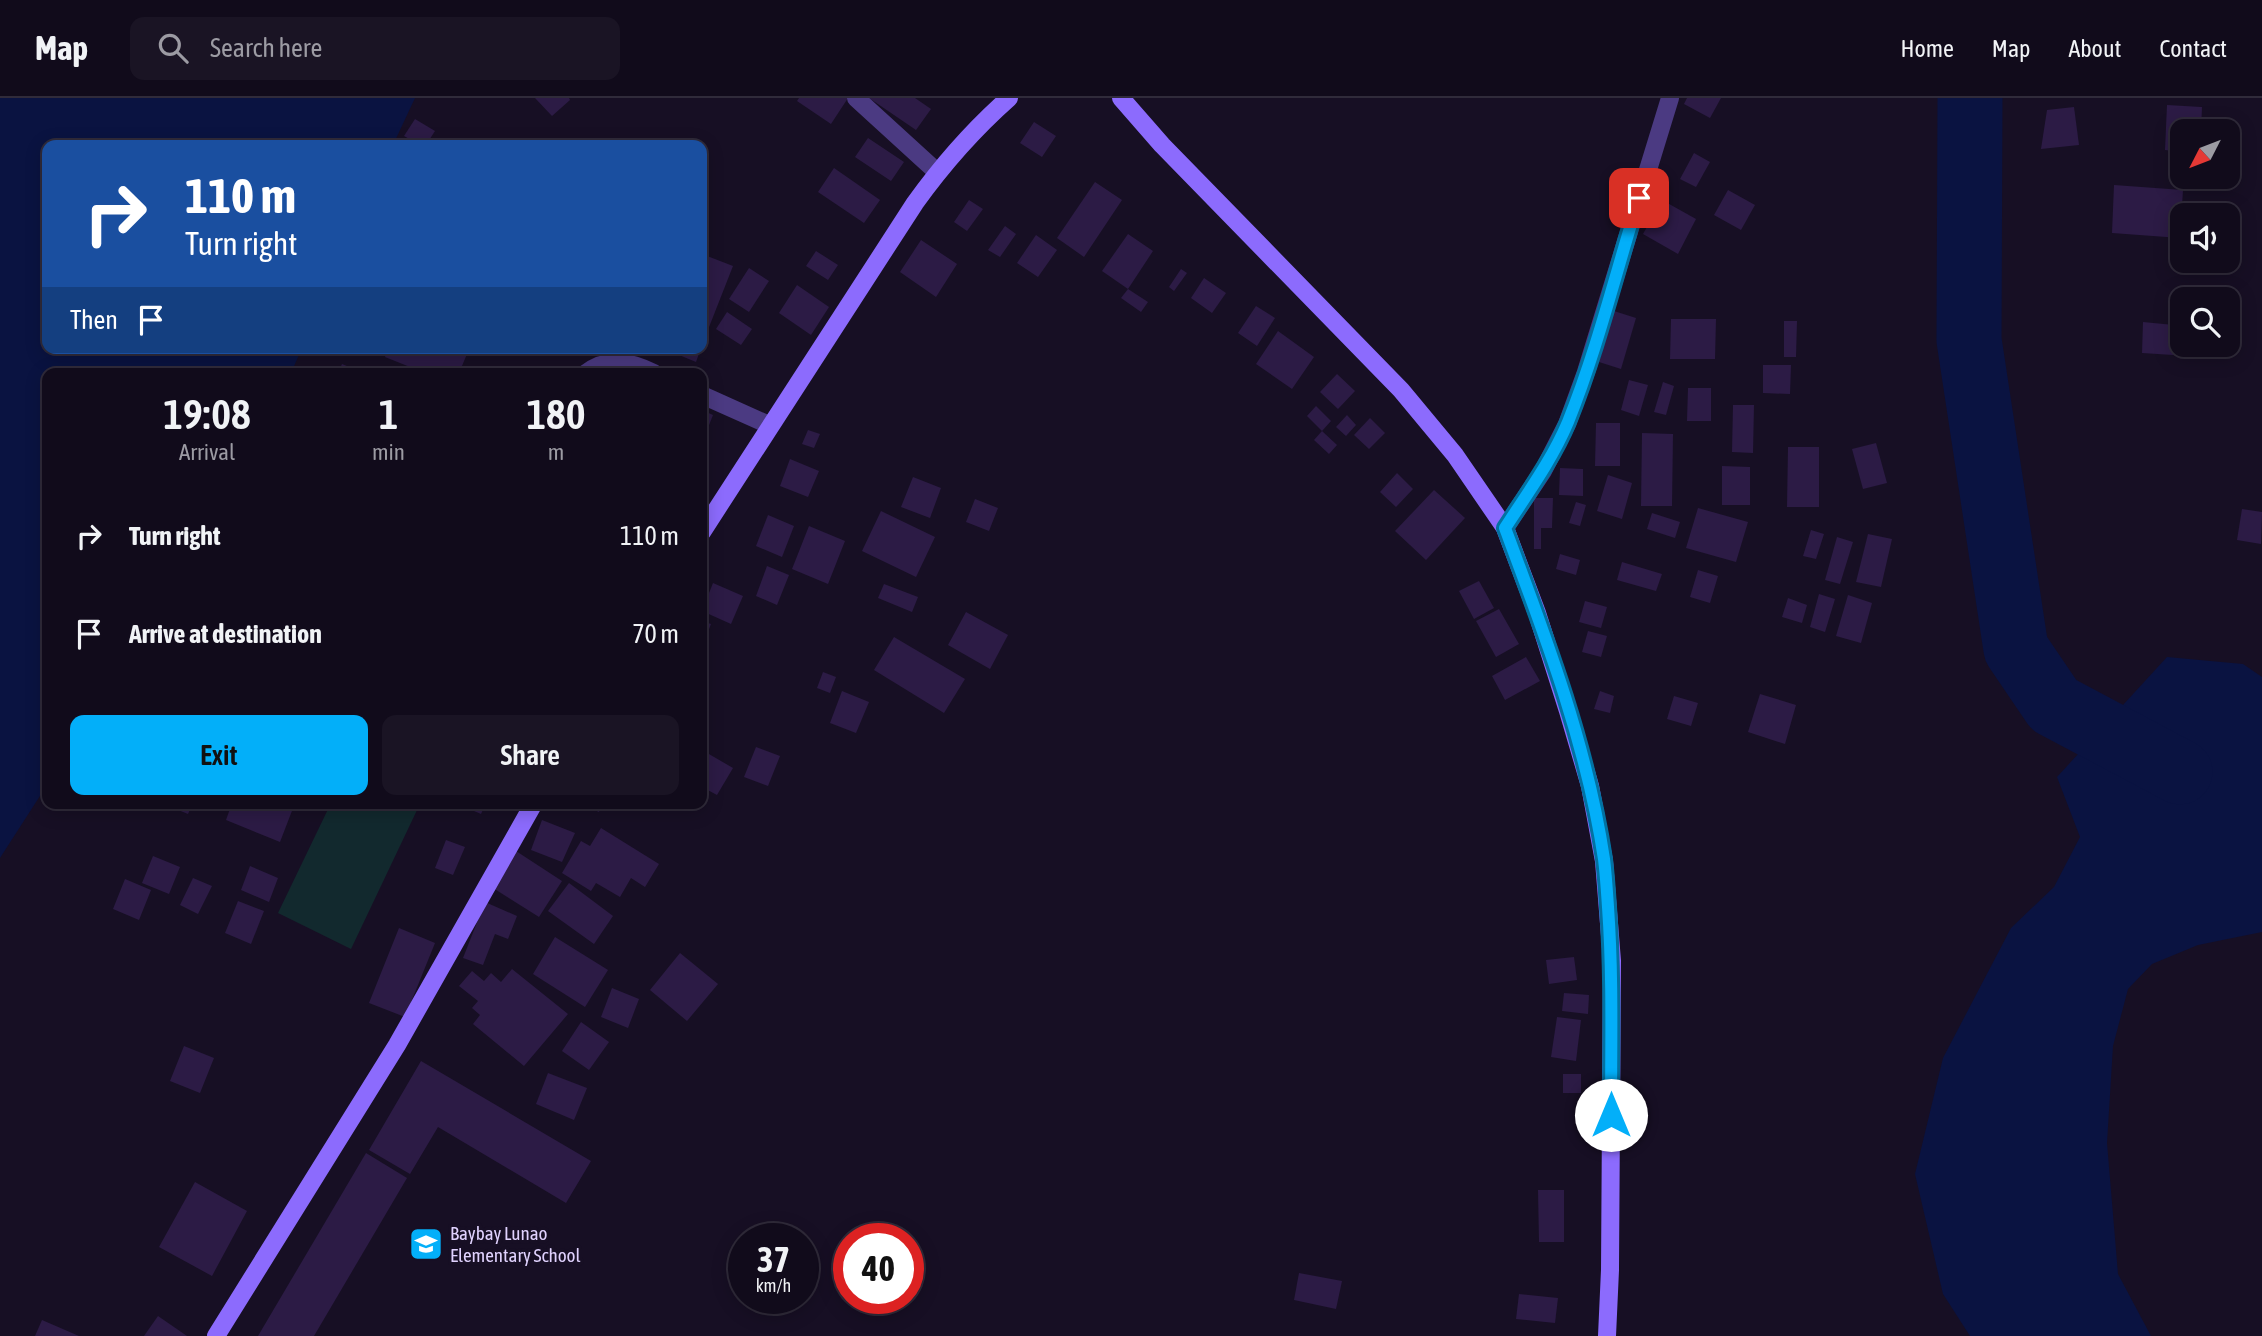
<!DOCTYPE html>
<style>
:root{--surface:#110b1b;--page:#1a1424;--text:#f1f3f6;--muted:#9c9ba3;--line:#302b3a;--accent:#03aff9}
body{margin:0;font-family:"Asap Condensed",sans-serif;background:var(--page);color:var(--text);height:100vh;display:flex;flex-direction:column;font-size:26px;white-space:nowrap}
*{box-sizing:border-box;margin:0}
p{font-size:23px;color:var(--muted)}
.icon{flex:none;width:38px;height:38px;fill:none;stroke:currentColor;stroke-width:2;stroke-linecap:round;stroke-linejoin:round}
.map{position:relative;flex:1;overflow:hidden}
.drawer{position:absolute;left:42px;top:270px;width:665px;height:441px;display:flex;flex-direction:column;background:var(--surface);border-radius:14px;box-shadow:0 4px 18px #0003,0 0 0 2px var(--line)}
.drawer>*{flex:none}
.guide{position:absolute;left:42px;top:42px;width:665px;height:214px;border-radius:14px;box-shadow:0 4px 18px #0003,0 0 0 2px var(--line);background:#1a4fa0;color:#fff;overflow:hidden}
.needle{width:46px;rotate:228deg}
.buttons{position:absolute;left:2170px;top:21px;display:grid;gap:14px}
.buttons a{display:grid;place-items:center;width:70px;height:70px;border-radius:14px;background:var(--surface);box-shadow:0 4px 18px #0003,0 0 0 2px var(--line);font-size:35px}
.speed{position:absolute;left:728px;top:1125px;display:flex;gap:14px;font-size:35px;font-weight:700;text-align:center}
.speed>*{display:grid;place-content:center;width:91px;height:91px;border-radius:50%;background:var(--surface);box-shadow:0 4px 18px #0003,0 0 0 2px var(--line);line-height:1}
.speed small{font-size:18px;font-weight:400}
.speed .limit{border:10px solid #d22;background:#fff;color:#111}
.pin{position:absolute;display:grid;place-items:center;width:60px;height:60px;color:#fff;margin:-30px;border-radius:14px;box-shadow:0 4px 10px #0006}
.me{position:absolute;width:77px;margin:-38px;rotate:0deg;stroke-linejoin:round;filter:drop-shadow(0 0 5px #0008)}
.turn{display:flex;align-items:center;gap:24px;height:147px;padding:0 28px;font-size:32px}
.turn .icon{width:91px;height:91px;stroke-width:2.5}
.turn b{display:block;font-size:49px;line-height:60px}
.then{display:flex;align-items:center;height:66px;padding:0 28px;background:#0003;gap:14px;font-size:26px}
.eta{display:flex;justify-content:space-evenly;align-items:center;height:119px;text-align:center}
.eta b{font-size:42px;font-weight:600;line-height:49px}
.primary-button{display:flex;gap:14px;margin-top:auto;padding:14px 28px}
.primary-button a{flex:1;height:80px;border-radius:14px;background:var(--accent);color:#111;font-size:28px;font-weight:600;line-height:80px;text-align:center}
.primary-button a+a{background:var(--page);color:var(--text)}
ul{padding:0;list-style:none}
li{display:flex;align-items:center;gap:21px;height:98px;padding:0 28px}
li div{flex:1}
li b{display:block;font-size:26px}
li em{font-style:normal}
header{display:flex;align-items:center;gap:42px;box-sizing:border-box;height:98px;padding:0 35px;background:var(--surface);border-bottom:2px solid var(--line)}
header strong{font-size:33px}
nav{display:flex;gap:38px;margin-inline-start:auto;font-size:24px}
.search{width:490px;height:63px;background:var(--page);display:flex;align-items:center;gap:18px;box-sizing:border-box;padding:0 24px;border-radius:14px;color:var(--muted);font-size:26px}
.map>svg:first-child{display:block}
.green{fill:#12292e}
.water{fill:#0a1341}
.lines{fill:none;stroke-linecap:round;stroke-linejoin:round}
.river{stroke:#0a1341;stroke-width:65}
.building{fill:#2c1b45}
.street{stroke:#4b3a82;stroke-width:18}
.secondary{stroke:#8c6bfd;stroke-width:18}
.route-casing{stroke:#0272a2;stroke-width:18}
.route{stroke:#03aff9;stroke-width:12}
.labels{text-anchor:middle;stroke-width:7;stroke-linejoin:round;paint-order:stroke}
.poi-label{font-size:19px;fill:#e0d2fe;stroke:#170f24;text-anchor:start}
</style>
<header>
<strong>Map</strong>
<div class="search"><svg class="icon" aria-label="search" viewBox="0 0 24 24"><circle cx="10" cy="10" r="6"/><path d="M15 15l6 6"/></svg>Search here</div>
<nav><a>Home</a><a>Map</a><a>About</a><a>Contact</a></nav>
</header>
<div class="map">
<svg width="2262" height="1238" viewBox="0 0 2262 1238">
<rect width="100%" height="100%" fill="#170f24"/>
<polygon class="green" points="331,705 409,705 418,710 351,851 278,815"/>
<g class="water">
<polygon points="0,0 415,0 393,47 47,47 47,250 302,250 291,275 47,275 47,687 0,760"/>
<polygon points="2167,559 2243,566 2262,579 2262,834 2198,847 2152,866 2128,891 2113,948 2107,1045 2118,1176 2151,1238 1970,1238 1943,1196 1915,1076 1943,960 2011,830 2054,789 2080,739 2057,679"/>
</g>
<g class="lines">
<polyline class="river" points="1970,0 1969,242 2016,551 2054,607 2180,674"/>
</g>
<g class="building">
<polygon points="535,0 569,0 570,2 552,18"/>
<polygon points="799,0 848,0 831,26 797,3"/>
<polygon points="869,0 915,0 931,11 916,32"/>
<polygon points="1687,0 1721,0 1710,20 1684,6"/>
<polygon points="2167,7 2202,9 2201,33 2182,33 2182,54 2165,52"/>
<polygon points="2074,9 2079,47 2041,51 2047,12"/>
<polygon points="415,21 435,33 426,47 420,47 404,38"/>
<polygon points="1034,24 1056,38 1042,59 1020,45"/>
<polygon points="868,40 904,64 891,83 855,59"/>
<polygon points="1694,55 1710,64 1696,89 1680,81"/>
<polygon points="834,70 880,102 864,125 818,94"/>
<polygon points="1095,84 1122,102 1084,159 1057,140"/>
<polygon points="2114,87 2183,92 2180,140 2112,135"/>
<polygon points="1728,92 1755,107 1741,132 1714,117"/>
<polygon points="969,102 983,111 967,133 954,124"/>
<polygon points="1662,102 1696,121 1678,156 1643,136"/>
<polygon points="1005,128 1016,136 1000,159 988,152"/>
<polygon points="1128,136 1153,153 1128,191 1102,173"/>
<polygon points="1036,137 1057,152 1038,179 1017,165"/>
<polygon points="921,142 957,166 936,199 900,174"/>
<polygon points="816,153 838,167 828,182 806,168"/>
<polygon points="702,156 733,168 702,247"/>
<polygon points="749,170 769,183 749,214 729,201"/>
<polygon points="1181,171 1187,175 1174,193 1169,189"/>
<polygon points="1204,180 1226,195 1212,215 1191,200"/>
<polygon points="797,187 829,209 811,237 779,215"/>
<polygon points="1128,191 1148,204 1141,214 1121,200"/>
<polygon points="1256,208 1275,220 1257,248 1238,235"/>
<polygon points="1614,213 1636,220 1621,271 1599,264"/>
<polygon points="727,214 752,231 741,247 716,231"/>
<polygon points="1671,221 1716,221 1715,261 1670,261"/>
<polygon points="1784,223 1797,223 1796,259 1784,259"/>
<polygon points="2143,224 2174,227 2173,257 2142,255"/>
<polygon points="1278,233 1314,259 1292,291 1256,266"/>
<polygon points="388,250 453,250 467,256 459,275 425,275 385,259"/>
<polygon points="662,250 701,250 696,264"/>
<polygon points="342,266 364,275 338,275"/>
<polygon points="1763,267 1791,267 1790,296 1763,295"/>
<polygon points="1337,276 1355,293 1338,311 1320,294"/>
<polygon points="1629,282 1648,287 1639,318 1621,312"/>
<polygon points="1663,284 1674,288 1666,317 1654,314"/>
<polygon points="1688,290 1711,290 1711,323 1687,323"/>
<polygon points="1733,307 1754,307 1753,355 1732,354"/>
<polygon points="1316,308 1331,323 1322,333 1307,318"/>
<polygon points="702,312 713,317 702,345"/>
<polygon points="1347,317 1356,327 1346,338 1336,329"/>
<polygon points="1370,320 1385,335 1369,351 1354,337"/>
<polygon points="1596,325 1620,325 1620,368 1595,368"/>
<polygon points="808,332 820,336 814,350 802,346"/>
<polygon points="1322,333 1337,347 1329,356 1314,342"/>
<polygon points="1642,335 1673,336 1672,408 1641,408"/>
<polygon points="1876,345 1887,385 1863,391 1852,351"/>
<polygon points="1788,349 1819,349 1819,409 1787,409"/>
<polygon points="790,361 819,373 808,399 780,388"/>
<polygon points="1722,368 1750,369 1750,407 1722,407"/>
<polygon points="1560,370 1583,371 1583,398 1559,397"/>
<polygon points="1397,375 1413,391 1396,409 1380,394"/>
<polygon points="1608,377 1632,385 1622,421 1597,413"/>
<polygon points="913,379 941,390 930,420 901,409"/>
<polygon points="1434,392 1465,420 1426,462 1395,433"/>
<polygon points="1534,400 1553,400 1552,430 1541,430 1541,451 1534,451"/>
<polygon points="975,401 998,410 989,433 966,424"/>
<polygon points="1576,404 1586,407 1580,428 1569,425"/>
<polygon points="1698,410 1748,424 1736,464 1686,450"/>
<polygon points="2242,411 2262,414 2261,446 2237,442"/>
<polygon points="881,413 935,439 916,479 862,453"/>
<polygon points="1652,415 1680,424 1675,440 1647,431"/>
<polygon points="768,417 794,428 782,459 756,448"/>
<polygon points="809,428 845,443 828,486 792,471"/>
<polygon points="1811,432 1824,436 1816,461 1803,458"/>
<polygon points="1868,436 1892,441 1881,489 1856,484"/>
<polygon points="1837,439 1853,444 1840,486 1825,482"/>
<polygon points="1560,456 1580,462 1576,477 1556,471"/>
<polygon points="1622,464 1662,476 1656,493 1617,482"/>
<polygon points="767,468 789,477 777,507 756,498"/>
<polygon points="1698,472 1718,478 1710,505 1690,499"/>
<polygon points="1479,483 1494,510 1474,521 1459,493"/>
<polygon points="713,485 743,498 731,526 702,513"/>
<polygon points="884,486 918,499 912,514 878,500"/>
<polygon points="1819,496 1835,501 1825,534 1810,529"/>
<polygon points="1848,497 1872,505 1861,545 1836,538"/>
<polygon points="1788,500 1807,507 1802,525 1782,519"/>
<polygon points="1585,503 1607,509 1601,530 1579,524"/>
<polygon points="1499,511 1519,546 1496,559 1476,523"/>
<polygon points="966,514 1008,537 990,571 948,547"/>
<polygon points="702,523 711,526 702,549"/>
<polygon points="1588,533 1607,538 1601,559 1582,554"/>
<polygon points="894,539 965,581 944,615 874,572"/>
<polygon points="1526,559 1540,583 1505,602 1492,578"/>
<polygon points="823,574 836,579 830,595 817,590"/>
<polygon points="842,593 869,604 856,635 830,625"/>
<polygon points="1600,593 1614,598 1610,615 1594,611"/>
<polygon points="1760,596 1796,607 1785,646 1748,634"/>
<polygon points="1674,598 1698,605 1691,628 1667,621"/>
<polygon points="756,649 780,658 768,688 744,679"/>
<polygon points="702,652 733,670 717,697 702,689"/>
<polygon points="161,705 193,705 188,716"/>
<polygon points="232,705 295,705 280,744 226,722"/>
<polygon points="469,705 486,705 481,716 467,710"/>
<polygon points="578,705 602,705 599,714"/>
<polygon points="542,722 575,735 562,764 531,752"/>
<polygon points="601,730 659,766 645,789 631,780 620,799 596,785 591,793 562,775 581,743 590,748"/>
<polygon points="446,742 465,749 453,777 435,770"/>
<polygon points="516,753 562,783 539,819 493,790"/>
<polygon points="153,758 180,769 169,796 142,785"/>
<polygon points="250,768 278,780 269,804 241,792"/>
<polygon points="193,780 212,788 198,816 180,807"/>
<polygon points="125,781 151,792 139,822 113,811"/>
<polygon points="569,785 613,818 594,846 548,813"/>
<polygon points="238,803 264,813 251,846 225,835"/>
<polygon points="485,804 517,818 508,841 495,836 483,867 463,860"/>
<polygon points="399,830 435,845 405,919 369,905"/>
<polygon points="555,839 608,872 585,909 533,876"/>
<polygon points="680,855 718,886 687,923 650,892"/>
<polygon points="1574,859 1577,882 1549,886 1546,862"/>
<polygon points="512,871 568,916 524,968 473,926 480,917 472,910 478,903 459,888 472,873 484,883 491,875 501,884"/>
<polygon points="612,890 639,901 628,930 601,919"/>
<polygon points="1564,895 1589,897 1588,916 1562,913"/>
<polygon points="1557,919 1581,922 1576,963 1551,959"/>
<polygon points="581,924 609,944 589,972 562,953"/>
<polygon points="184,948 214,960 200,995 170,983"/>
<polygon points="421,963 591,1063 566,1105 438,1029 410,1076 369,1052"/>
<polygon points="548,975 587,990 574,1022 536,1006"/>
<rect x="1563" y="976" width="18" height="19"/>
<polygon points="366,1055 407,1080 314,1238 258,1238"/>
<polygon points="195,1084 247,1113 212,1178 159,1149"/>
<polygon points="1538,1092 1564,1092 1564,1144 1539,1144"/>
<polygon points="1299,1175 1342,1183 1336,1211 1294,1202"/>
<polygon points="1519,1196 1558,1200 1555,1225 1516,1221"/>
<polygon points="158,1218 187,1238 144,1238"/>
<polygon points="42,1222 79,1238 35,1238"/>
</g>
<g class="lines">
<g class="street">
<polyline points="856,0 937,74"/>
<path d="M586,275C608,258 631,264 654,275"/>
<polyline points="702,297 769,327"/>
<polyline points="1505,430 1543,373 1567,326 1586,274 1670,0"/>
</g>
<g class="secondary">
<polyline points="1121,0 1162,47 1401,292 1455,357 1505,430 1537,515 1568,613 1590,688 1604,763 1612,863 1610,1172 1607,1238"/>
<path d="M702,434L915,105C943,66 974,31 1009,0"/>
<polyline points="216,1238 397,947 534,705"/>
</g>
</g>
<g class="lines">
<defs>
<path id="route" d="M1611,1017C1611,948 1613,879 1608,809C1607,794 1606,777 1604,761C1587,647 1545,537 1505,430C1527,396 1552,362 1568,324C1597,252 1616,174 1639,100"/>
</defs>
<use href="#route" class="route-casing"/>
<use href="#route" class="route"/>
</g>
<defs>
<symbol id="school-square" viewBox="-11 -11 22 22"><rect x="-9" y="-9" width="18" height="18" rx="4" fill="#03aff9" stroke="#170f24"/><path d="M0-5L7-2L0 1L-7-2ZM-4 1L0 2.5L4 1V4Q0 6-4 4Z" fill="#fff"/></symbol>
</defs>
<g fill-rule="evenodd">
<use href="#school-square" x="407" y="1127" width="38" height="38"/>
</g>
<g class="labels">
<g class="poi-label">
<text x="450" y="1142">Baybay Lunao<tspan x="450" dy="22">Elementary School</tspan></text>
</g>
</g>
</svg>
<div class="buttons">
<a><svg class="needle" viewBox="-14 -14 28 28"><path d="M0-13l5 13h-10z" fill="#e53935"/><path d="M0 13l5-13h-10z" fill="#9c9ba3"/></svg></a>
<a><svg class="icon" aria-label="sound" viewBox="0 0 24 24"><path d="M4 9h4l5-4v14l-5-4H4zM17 9q2 3 0 6"/></svg></a>
<a><svg class="icon" aria-label="search" viewBox="0 0 24 24"><circle cx="10" cy="10" r="6"/><path d="M15 15l6 6"/></svg></a>
</div>
<div class="speed"><div>37<small>km/h</small></div><div class="limit">40</div></div>
<div class="pin" style="left:1639px;top:100px;background:#d93025"><svg class="icon" aria-label="arrive" viewBox="0 0 24 24"><path d="M6 21V4h12l-3 4 3 4H6"/></svg></div>
<svg class="me" style="left:1611px;top:1017px" viewBox="-20 -20 40 40"><circle r="19" fill="#fff"/><path d="M0-13L10 11 0 6-10 11z" fill="#03aff9"/></svg>
<div class="guide">
<div class="turn"><svg class="icon" aria-label="right" viewBox="0 0 24 24"><path d="M7 20v-9h11M14 6l5 5-5 5"/></svg><div><b>110 m</b>Turn right</div></div>
<div class="then">Then<svg class="icon" aria-label="arrive" viewBox="0 0 24 24"><path d="M6 21V4h12l-3 4 3 4H6"/></svg></div>
</div>
<section class="drawer">
<div class="eta">
<div><b>19:08</b><p>Arrival</p></div>
<div><b>1</b><p>min</p></div>
<div><b>180</b><p>m</p></div>
</div>
<ul>
<li><svg class="icon" aria-label="right" viewBox="0 0 24 24"><path d="M7 20v-9h11M14 6l5 5-5 5"/></svg><div><b>Turn right</b></div><em>110 m</em></li>
<li><svg class="icon" aria-label="arrive" viewBox="0 0 24 24"><path d="M6 21V4h12l-3 4 3 4H6"/></svg><div><b>Arrive at destination</b></div><em>70 m</em></li>
</ul>
<div class="primary-button"><a>Exit</a><a>Share</a></div>
</section>
</div>
